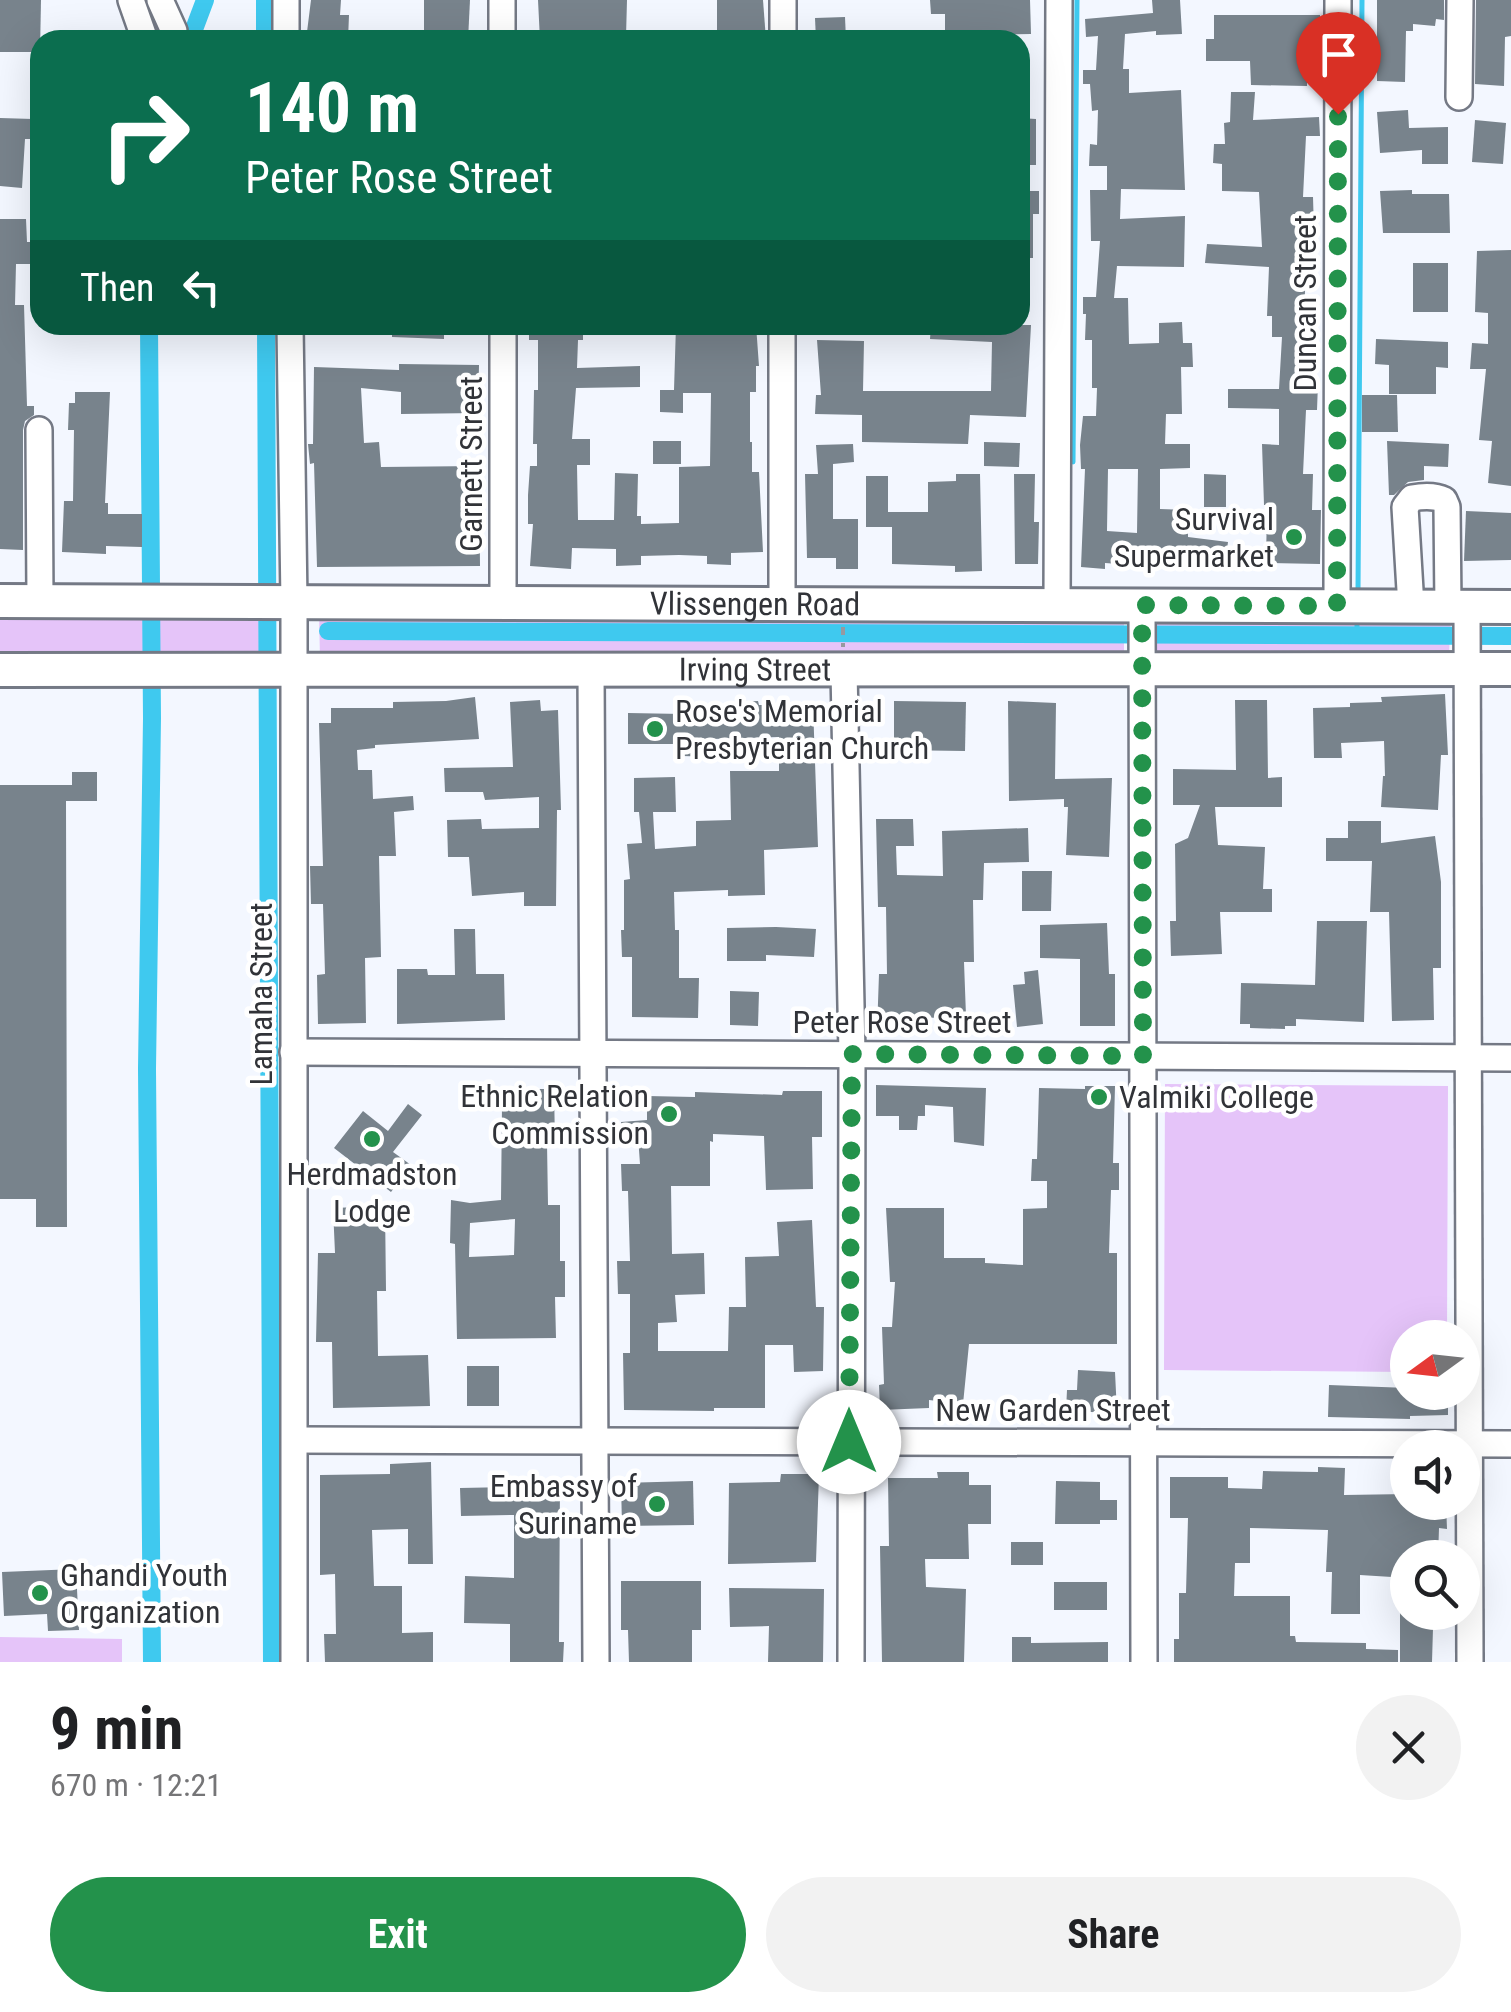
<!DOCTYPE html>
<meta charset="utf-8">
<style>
:root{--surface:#fff;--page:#f2f2f2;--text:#202124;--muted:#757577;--accent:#23924b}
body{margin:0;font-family:"Roboto Condensed",sans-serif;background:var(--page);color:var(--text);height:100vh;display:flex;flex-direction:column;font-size:38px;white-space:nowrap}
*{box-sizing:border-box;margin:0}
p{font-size:32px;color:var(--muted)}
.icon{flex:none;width:55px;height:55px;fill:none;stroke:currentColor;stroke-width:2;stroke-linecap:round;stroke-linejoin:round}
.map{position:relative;height:1662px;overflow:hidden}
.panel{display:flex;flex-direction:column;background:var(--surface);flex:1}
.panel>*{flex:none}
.hud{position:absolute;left:30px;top:30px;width:1000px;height:305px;border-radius:30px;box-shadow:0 10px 40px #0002;background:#0b6e4f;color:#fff;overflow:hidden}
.needle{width:65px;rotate:255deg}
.tools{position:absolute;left:1390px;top:1320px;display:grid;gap:20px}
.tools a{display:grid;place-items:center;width:90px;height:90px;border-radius:50%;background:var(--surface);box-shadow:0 10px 40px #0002;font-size:50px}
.pin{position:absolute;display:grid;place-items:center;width:85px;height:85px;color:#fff;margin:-102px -42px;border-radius:50% 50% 50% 0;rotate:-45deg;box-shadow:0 0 10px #0007}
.pin .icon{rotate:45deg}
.me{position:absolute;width:110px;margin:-55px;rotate:0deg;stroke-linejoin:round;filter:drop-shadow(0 0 8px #0008)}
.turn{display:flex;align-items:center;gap:35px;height:210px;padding:0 50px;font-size:45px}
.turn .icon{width:130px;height:130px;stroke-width:2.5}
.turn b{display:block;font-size:70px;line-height:85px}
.then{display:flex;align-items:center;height:95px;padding:0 50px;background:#0003;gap:20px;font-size:38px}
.round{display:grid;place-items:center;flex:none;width:105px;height:105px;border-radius:52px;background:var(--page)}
.headline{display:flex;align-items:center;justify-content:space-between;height:170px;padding:0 50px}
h1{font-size:60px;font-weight:700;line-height:75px}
.cta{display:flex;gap:20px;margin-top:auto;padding:20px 50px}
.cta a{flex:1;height:115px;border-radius:60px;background:var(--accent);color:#fff;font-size:40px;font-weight:700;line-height:115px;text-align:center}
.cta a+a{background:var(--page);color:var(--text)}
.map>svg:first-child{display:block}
.green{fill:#e5c4f9}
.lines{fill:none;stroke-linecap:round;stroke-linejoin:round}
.stream{stroke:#3fc9ef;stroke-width:5}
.canal{stroke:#3fc9ef;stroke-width:18}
.building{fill:#78838c;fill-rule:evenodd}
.minor-casing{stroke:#747985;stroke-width:30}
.major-casing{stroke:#747985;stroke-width:38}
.path{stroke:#9699a0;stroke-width:4;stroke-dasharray:8 8;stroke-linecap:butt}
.minor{stroke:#fff;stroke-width:25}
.major{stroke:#fff;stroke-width:32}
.route{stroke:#23924b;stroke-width:18;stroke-dasharray:0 32.4}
.poi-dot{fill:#23924b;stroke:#fff;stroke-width:4}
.labels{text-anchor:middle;stroke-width:9;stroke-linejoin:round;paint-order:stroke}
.street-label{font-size:32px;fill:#313338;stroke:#fff}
.poi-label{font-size:32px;fill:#313338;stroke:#fff;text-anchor:end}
</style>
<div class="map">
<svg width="1511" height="1662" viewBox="0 0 1511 1662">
<rect width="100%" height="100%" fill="#f3f7ff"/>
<g class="green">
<polygon points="0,614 274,616 272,659 0,655"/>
<polygon points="319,615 1124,618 1124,652 320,658"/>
<polygon points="1157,617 1451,619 1449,654 1156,652"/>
<polygon points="1165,1084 1448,1086 1447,1337 1408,1338 1407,1372 1164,1370"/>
<polygon points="0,1637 122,1639 122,1662 0,1662"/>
</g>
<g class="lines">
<g class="stream">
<polyline points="1073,462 1077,0"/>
<polyline points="1358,592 1362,0"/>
<polyline points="1357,635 1357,618"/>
</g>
<g class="canal">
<polyline points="265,0 265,40"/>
<polyline points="190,40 205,0"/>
<polyline points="149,325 152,718 147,1069 152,1662"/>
<polyline points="266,325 272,1662"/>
<polyline points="328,631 1511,636"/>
</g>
</g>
<g class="building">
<polygon points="0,0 41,0 40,52 0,52"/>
<polygon points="311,0 341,0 340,15 349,15 348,40 306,40"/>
<polygon points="424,0 470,0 468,40 424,40"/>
<polygon points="538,0 627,0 626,37 609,36 609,40 540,40"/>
<polygon points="717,0 763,0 766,40 717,40"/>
<polygon points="930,0 1030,0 1031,34 945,36 945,14 931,14"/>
<path d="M1152,0H1180L1182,34L1156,35V31L1125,34L1123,69H1129V93L1181,90L1185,190L1121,189L1120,219L1185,216L1184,267L1117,266L1114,298H1128L1129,344L1159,343V323L1182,322L1183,343H1192L1193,367H1181L1182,414H1166L1165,444H1190V468L1160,469V509L1188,510V537L1228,542L1224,571L1203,569V563L1160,562V567L1105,563V569L1081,567L1085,469H1081L1080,445L1083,416H1096L1097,388H1092V340H1085L1086,314H1083V297H1096L1100,241H1091L1090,190H1107V166H1089L1090,144L1097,145L1098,110L1092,111L1090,84H1083V70H1096L1098,36L1086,37L1085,19L1153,13ZM1108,469H1138L1137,533L1107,531Z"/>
<polygon points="1377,0 1444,0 1444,20 1436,19 1435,26 1413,24 1413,31 1406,31 1405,82 1377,81"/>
<polygon points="1476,0 1511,0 1511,36 1505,37 1504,86 1475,84"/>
<polygon points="1214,15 1320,15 1320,39 1316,39 1316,65 1307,65 1307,86 1251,85 1250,61 1206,61 1206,39 1214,39"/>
<polygon points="845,17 846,40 816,40 815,18"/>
<polygon points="1231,92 1255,92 1253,120 1319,117 1320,136 1306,136 1303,197 1313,197 1315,265 1306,265 1304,318 1298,317 1299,352 1312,353 1309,383 1318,383 1317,410 1306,410 1303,474 1313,474 1312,510 1321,510 1320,564 1266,563 1267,505 1264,505 1262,444 1279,445 1279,409 1228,408 1228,389 1279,389 1282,337 1272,337 1272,316 1267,316 1269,267 1205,263 1207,244 1262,247 1259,192 1222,191 1222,164 1213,163 1214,144 1225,144 1224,123 1230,122"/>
<polygon points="1408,110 1409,128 1448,127 1448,164 1422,164 1422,150 1380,153 1377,112"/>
<polygon points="0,118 33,119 32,139 25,139 22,188 0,186"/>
<polygon points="1020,118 1036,119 1036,165 1020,165"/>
<polygon points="1475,120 1506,123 1503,164 1472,162"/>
<polygon points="1412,190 1412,194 1449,194 1450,233 1383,233 1380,191"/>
<polygon points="1020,191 1039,191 1039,214 1033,214 1033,258 1020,258"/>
<polygon points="0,219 26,219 27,242 40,242 40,264 16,264 15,305 24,305 27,406 34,406 34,415 25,421 23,430 23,550 0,549"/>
<polygon points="1511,250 1511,486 1488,483 1492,441 1479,440 1486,369 1470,369 1472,343 1488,344 1488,313 1475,312 1477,251"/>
<rect x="1413" y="263" width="35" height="49"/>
<polygon points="392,325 444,325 444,339 392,337"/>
<polygon points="529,325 583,325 583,340 578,340 577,368 640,366 640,387 576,388 572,439 590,439 590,465 577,465 578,520 614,520 615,473 638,474 637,516 641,516 641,524 679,523 679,467 710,466 711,393 683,393 683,413 660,412 660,390 674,390 676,325 756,325 759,366 756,366 756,392 750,392 750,442 752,442 752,472 759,472 763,552 731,553 731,565 707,564 707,556 679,555 641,556 641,565 616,566 616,549 572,548 571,569 530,566 533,524 528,524 528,495 530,466 537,466 537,444 533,444 534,390 538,390 538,340 529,340"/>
<polygon points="931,325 1031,325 1026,417 970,415 968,444 862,442 862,415 815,414 816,395 821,395 817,340 864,341 863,391 991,391 992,342 930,339"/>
<polygon points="1376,339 1448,342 1448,368 1436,367 1436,394 1389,394 1389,365 1375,364"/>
<polygon points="399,364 479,365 478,413 401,414 401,392 361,388 364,443 379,442 381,467 479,466 480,566 317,567 314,463 310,464 308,444 313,444 314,367 399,370"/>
<polygon points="75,392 110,392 105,503 108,503 108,514 142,514 142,547 106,546 106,554 62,552 64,501 73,501 74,430 68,430 69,403 75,403"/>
<polygon points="1362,395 1397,395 1398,432 1362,432"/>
<rect x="653" y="441" width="28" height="23"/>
<polygon points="1387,441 1449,444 1448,467 1424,466 1424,480 1408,482 1394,495 1389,495"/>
<polygon points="984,442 1020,443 1019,467 984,466"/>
<polygon points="853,444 854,462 833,464 833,519 858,519 858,569 836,569 836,558 807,558 805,474 818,474 816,445"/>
<polygon points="956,474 980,474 982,571 955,572 955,566 892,564 892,527 866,527 866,476 888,476 888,512 928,512 928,482 956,481"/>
<polygon points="1014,474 1035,474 1034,522 1039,522 1038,564 1015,564"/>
<polygon points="1204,474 1226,475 1226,507 1204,507"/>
<polygon points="1466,511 1511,513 1511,560 1464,561"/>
<polygon points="1445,694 1448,755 1441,755 1438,810 1381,807 1383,776 1385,776 1384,741 1341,743 1342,758 1314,758 1313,708 1350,707 1350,703 1382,702 1381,697"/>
<polygon points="475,697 479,739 375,745 375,748 357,750 358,770 372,770 373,799 413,796 414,810 394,812 396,856 379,856 381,957 365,958 366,1023 318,1024 317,975 325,974 323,904 311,904 310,866 323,866 319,723 331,723 331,708 393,708 393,702 446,701"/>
<polygon points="540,700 541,711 558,710 561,810 557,810 556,906 524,906 524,892 472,896 469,857 448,857 447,820 481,819 482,829 539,828 539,797 485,800 483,792 445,792 444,768 513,767 510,702"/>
<polygon points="1235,700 1267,700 1268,778 1282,777 1282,807 1215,807 1218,845 1265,847 1263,889 1272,889 1272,912 1220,912 1222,954 1171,956 1170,921 1176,921 1175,844 1188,838 1200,805 1173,805 1173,769 1236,770"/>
<polygon points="758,701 759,705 813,705 818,847 764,850 765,895 728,896 728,890 674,892 675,930 679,930 679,978 699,978 698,1018 632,1017 632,957 622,957 621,930 624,930 624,880 630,879 627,844 642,843 639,812 634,812 634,778 675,777 676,812 653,812 655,849 696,846 696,821 731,820 730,771 779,771 779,737 712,739 713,757 683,756 683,744 628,744 628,713 683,714 683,706 729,706 729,702"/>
<polygon points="894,701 966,702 965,751 894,750"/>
<polygon points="1008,701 1056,703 1055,779 1112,778 1109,857 1066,855 1068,807 1064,807 1064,799 1009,801"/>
<polygon points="72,772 97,772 97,801 66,801 67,1227 36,1227 36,1199 0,1199 0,785 72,785"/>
<polygon points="876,819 913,819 914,846 896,846 897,875 943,876 942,831 1028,828 1029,862 984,863 983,900 973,900 974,962 964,962 966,1016 927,1018 927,1032 877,1031 879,974 887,974 886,907 878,907"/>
<polygon points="1348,821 1381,821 1381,843 1435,836 1441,882 1441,968 1433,968 1434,1020 1392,1021 1389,912 1370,912 1372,861 1326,861 1326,838 1348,838"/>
<polygon points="1022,871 1052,871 1051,911 1022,911"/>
<polygon points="1317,921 1367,921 1364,1022 1296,1019 1296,1026 1285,1026 1285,1029 1250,1028 1250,1024 1240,1024 1241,983 1315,985"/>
<polygon points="1107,923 1109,974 1115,974 1115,1026 1080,1026 1080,959 1040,958 1040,925"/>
<polygon points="776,927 816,929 814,957 766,955 766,961 727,961 727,928"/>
<polygon points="454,929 475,929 476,974 504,974 505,1020 397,1024 397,969 427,969 428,975 455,975"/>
<polygon points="1038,970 1043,1024 1017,1027 1013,985 1025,984 1024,972"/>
<polygon points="730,991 759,992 758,1026 730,1025"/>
<polygon points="876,1085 986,1088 984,1146 954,1142 953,1107 925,1105 925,1116 918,1116 917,1130 899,1130 899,1116 876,1116"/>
<polygon points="1085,1086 1115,1086 1113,1163 1119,1163 1119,1190 1111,1190 1109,1253 1117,1253 1117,1344 969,1344 963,1404 929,1400 929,1408 880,1410 879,1385 884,1384 882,1327 892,1327 895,1282 890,1282 886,1208 944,1208 944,1258 985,1258 985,1263 1023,1265 1023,1209 1047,1208 1047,1181 1031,1181 1032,1159 1037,1159 1039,1088 1085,1089"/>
<path d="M534,1089H554L555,1143H547L548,1205H560V1261H565V1297H555L556,1338L457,1339L455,1244L450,1243L451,1200L470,1203L501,1200L502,1105H534ZM515,1219L514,1255L469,1257L470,1223Z"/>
<polygon points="783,1091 822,1091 822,1137 812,1137 813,1189 766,1190 764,1136 713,1134 713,1142 710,1141 710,1186 671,1186 672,1254 704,1253 705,1294 675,1295 677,1322 658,1323 658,1351 728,1351 729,1307 746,1307 745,1257 779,1256 777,1222 812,1220 816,1307 824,1307 823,1371 794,1372 793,1345 765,1345 765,1408 714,1408 714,1411 624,1410 623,1353 630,1353 630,1294 618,1294 617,1261 630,1261 628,1191 622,1191 621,1164 640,1164 638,1136 622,1137 621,1122 647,1120 647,1096 695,1097 695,1092 782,1095"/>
<polygon points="408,1104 422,1115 393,1152 411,1165 391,1192 334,1148 363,1111 388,1131"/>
<polygon points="385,1206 386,1291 377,1291 378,1356 428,1355 430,1406 333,1408 332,1342 316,1342 318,1253 335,1253 333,1208"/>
<rect x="467" y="1366" width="32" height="40"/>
<polygon points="1078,1370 1115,1372 1117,1413 1066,1411 1067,1390 1077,1390"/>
<polygon points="1329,1385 1408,1388 1408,1392 1448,1392 1448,1415 1410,1416 1410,1419 1328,1417"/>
<polygon points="431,1462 433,1564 408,1564 408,1529 372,1530 374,1586 402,1586 402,1633 433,1632 433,1662 325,1662 324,1634 336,1634 335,1574 320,1575 320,1475 390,1474 390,1464"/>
<polygon points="1318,1467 1345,1468 1344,1495 1408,1494 1408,1502 1446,1502 1447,1529 1439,1528 1438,1558 1408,1558 1408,1578 1360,1575 1360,1614 1331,1614 1332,1572 1326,1572 1328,1530 1250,1528 1250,1563 1235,1563 1234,1596 1290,1596 1290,1636 1295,1636 1296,1642 1366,1643 1366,1649 1398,1650 1398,1662 1174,1662 1174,1639 1179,1639 1179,1593 1186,1593 1188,1518 1170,1518 1170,1477 1228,1477 1228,1488 1262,1489 1263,1471 1318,1472"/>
<polygon points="937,1472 969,1472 969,1485 991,1485 991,1524 968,1524 969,1559 925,1559 926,1587 966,1589 964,1662 882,1662 880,1546 889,1546 888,1478 938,1478"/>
<polygon points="781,1474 819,1474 816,1562 728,1564 729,1483 780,1482"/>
<polygon points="693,1481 694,1525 622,1526 621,1483"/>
<polygon points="1056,1481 1100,1482 1100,1500 1117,1500 1117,1520 1100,1520 1100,1524 1055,1524"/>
<polygon points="514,1484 560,1484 559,1642 564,1642 563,1662 510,1662 510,1624 464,1623 465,1576 514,1578 514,1515 461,1516 460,1488 514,1487"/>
<rect x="1011" y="1542" width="32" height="23"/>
<polygon points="76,1569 79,1630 48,1631 47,1614 4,1616 2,1572"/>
<polygon points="621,1581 701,1581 701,1630 692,1630 692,1662 629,1662 628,1630 621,1630"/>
<rect x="1054" y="1582" width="53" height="28"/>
<polygon points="729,1588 824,1589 823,1662 768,1662 769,1626 730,1627"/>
<polygon points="1400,1612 1438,1612 1438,1628 1433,1628 1432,1662 1400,1662"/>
<polygon points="1012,1637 1031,1637 1031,1643 1108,1642 1108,1662 1012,1662"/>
</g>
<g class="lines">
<defs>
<g id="minor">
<polyline points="131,0 145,40"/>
<polyline points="160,0 174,31 172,40"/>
<polyline points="286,0 286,40"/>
<polyline points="502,0 502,40"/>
<polyline points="783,40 783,0"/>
<polyline points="1459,97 1460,0"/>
<polyline points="290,325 294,602 294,1662"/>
<polyline points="503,325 503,602"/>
<polyline points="39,430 40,601"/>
<polyline points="782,603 782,325"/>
<polyline points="1057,605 1059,0"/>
<polyline points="1142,605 1144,1662"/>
<polyline points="1337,606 1338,0"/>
<path d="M1411,607L1405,507L1412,498C1423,496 1434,495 1444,500L1447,507L1448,607"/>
<polyline points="1467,607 1470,1662"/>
<polyline points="591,671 596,1662"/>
<polyline points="844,671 852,1054 851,1662"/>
<polyline points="293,1052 1511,1058"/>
<polyline points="295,1440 1511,1444"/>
</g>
<g id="major">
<path id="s1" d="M0,601L1511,607"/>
<path id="s2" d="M0,670L1511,669"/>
</g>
</defs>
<use href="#minor" class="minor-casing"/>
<use href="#major" class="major-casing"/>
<polyline class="path" points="843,627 843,647"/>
<use href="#minor" class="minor"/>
<use href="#major" class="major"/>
</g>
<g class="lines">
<polyline class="route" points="849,1442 852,1054 1143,1056 1142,605 1337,606 1338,114"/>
</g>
<g class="poi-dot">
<circle cx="1294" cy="537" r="10"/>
<circle cx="655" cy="729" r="10"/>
<circle cx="1099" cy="1097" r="10"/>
<circle cx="669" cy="1114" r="10"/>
<circle cx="372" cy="1139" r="10"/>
<circle cx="657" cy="1504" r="10"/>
<circle cx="40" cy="1593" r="10"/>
</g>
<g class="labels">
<g class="street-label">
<text transform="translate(1305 303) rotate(-90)" y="11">Duncan Street</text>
<text transform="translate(471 464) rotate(-90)" y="11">Garnett Street</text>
<text dy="11" stroke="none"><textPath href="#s1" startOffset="755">Vlissengen Road</textPath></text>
<text dy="11" stroke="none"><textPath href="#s2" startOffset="755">Irving Street</textPath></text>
<text transform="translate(261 994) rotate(-90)" y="11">Lamaha Street</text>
<text x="902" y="1033">Peter Rose Street</text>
<text x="1053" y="1421">New Garden Street</text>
</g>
<g class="poi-label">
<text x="1274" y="530">Survival<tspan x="1274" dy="37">Supermarket</tspan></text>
<text x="675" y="722" text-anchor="start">Rose's Memorial<tspan x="675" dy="37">Presbyterian Church</tspan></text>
<text x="649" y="1107">Ethnic Relation<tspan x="649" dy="37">Commission</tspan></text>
<text x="1119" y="1108" text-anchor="start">Valmiki College</text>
<text x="372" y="1185" text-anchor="middle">Herdmadston<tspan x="372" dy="37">Lodge</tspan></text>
<text x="637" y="1497">Embassy of<tspan x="637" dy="37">Suriname</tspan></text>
<text x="60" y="1586" text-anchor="start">Ghandi Youth<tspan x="60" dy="37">Organization</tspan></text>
</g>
</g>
</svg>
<div class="tools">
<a><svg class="needle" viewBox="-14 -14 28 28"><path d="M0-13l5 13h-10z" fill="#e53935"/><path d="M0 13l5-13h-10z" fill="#757577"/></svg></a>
<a><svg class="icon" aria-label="sound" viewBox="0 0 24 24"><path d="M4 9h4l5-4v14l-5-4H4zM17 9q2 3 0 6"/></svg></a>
<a><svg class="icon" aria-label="search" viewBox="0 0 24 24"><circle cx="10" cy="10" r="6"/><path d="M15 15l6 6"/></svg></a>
</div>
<div class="pin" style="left:1338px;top:114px;background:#d93025"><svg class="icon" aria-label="arrive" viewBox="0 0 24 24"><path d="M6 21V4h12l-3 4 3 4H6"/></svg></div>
<svg class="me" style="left:849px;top:1442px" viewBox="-20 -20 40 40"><circle r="19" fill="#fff"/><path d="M0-13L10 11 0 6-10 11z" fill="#23924b"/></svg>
<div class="hud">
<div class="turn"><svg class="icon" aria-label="right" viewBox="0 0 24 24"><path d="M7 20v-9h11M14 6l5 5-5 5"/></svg><div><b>140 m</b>Peter Rose Street</div></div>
<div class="then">Then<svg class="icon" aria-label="left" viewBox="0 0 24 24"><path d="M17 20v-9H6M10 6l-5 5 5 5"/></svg></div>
</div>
</div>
<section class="panel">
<div class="headline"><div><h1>9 min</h1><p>670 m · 12:21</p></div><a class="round"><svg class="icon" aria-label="close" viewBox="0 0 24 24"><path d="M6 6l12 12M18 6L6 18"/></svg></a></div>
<div class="cta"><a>Exit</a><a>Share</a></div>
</section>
